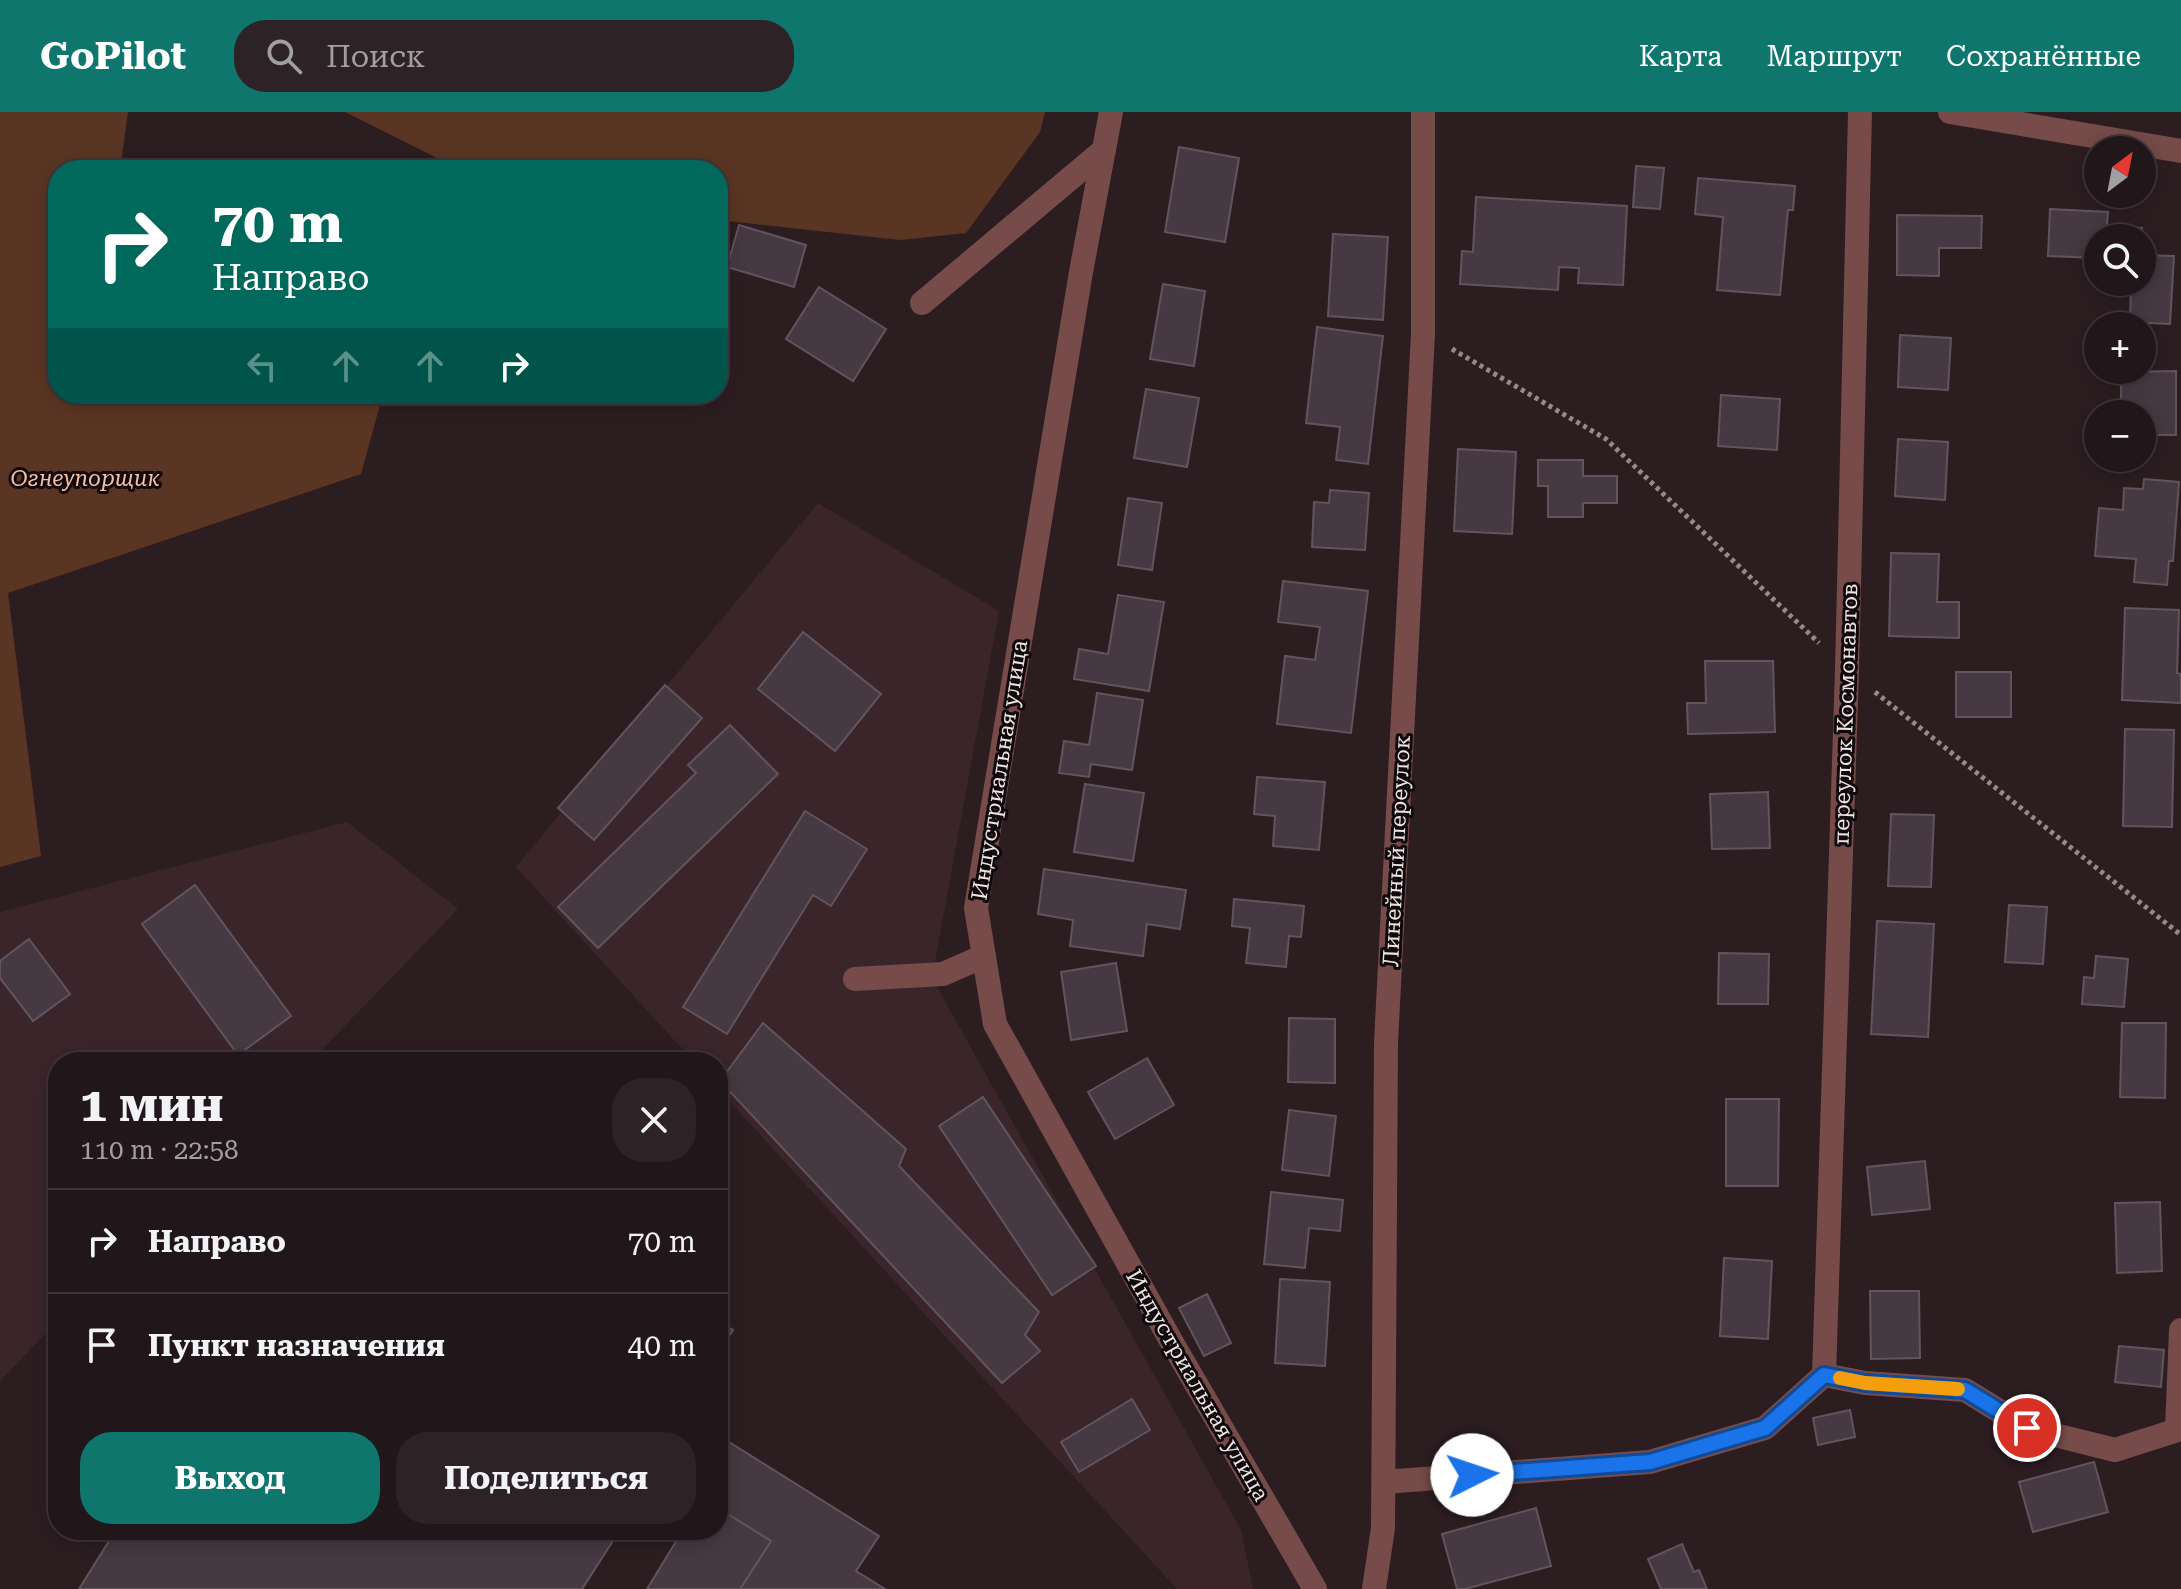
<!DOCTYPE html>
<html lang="ru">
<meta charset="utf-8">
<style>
:root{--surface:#211619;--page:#2d2326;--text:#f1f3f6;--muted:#a29fa2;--line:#3e3538;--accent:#0f766e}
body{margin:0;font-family:"Roboto Serif",serif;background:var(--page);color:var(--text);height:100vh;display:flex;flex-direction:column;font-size:30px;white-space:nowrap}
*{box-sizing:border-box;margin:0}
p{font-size:26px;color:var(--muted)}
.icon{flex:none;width:44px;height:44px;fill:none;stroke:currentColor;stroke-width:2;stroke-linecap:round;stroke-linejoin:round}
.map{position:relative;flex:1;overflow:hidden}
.sheet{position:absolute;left:48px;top:940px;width:680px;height:488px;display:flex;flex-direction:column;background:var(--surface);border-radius:32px;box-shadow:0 4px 20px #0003,0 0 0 2px var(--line)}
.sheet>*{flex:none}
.guide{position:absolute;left:48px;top:48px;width:680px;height:244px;border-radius:32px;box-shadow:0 4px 20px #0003,0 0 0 2px var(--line);background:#00695c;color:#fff;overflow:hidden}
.needle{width:52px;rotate:32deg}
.buttons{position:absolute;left:2084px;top:24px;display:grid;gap:16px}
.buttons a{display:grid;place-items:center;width:72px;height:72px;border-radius:50%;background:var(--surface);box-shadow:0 4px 20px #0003,0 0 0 2px var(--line);font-size:40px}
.pin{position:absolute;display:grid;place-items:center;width:68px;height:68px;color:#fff;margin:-34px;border:4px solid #fff;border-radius:50%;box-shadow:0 2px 8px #0007}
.me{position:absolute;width:88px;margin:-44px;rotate:86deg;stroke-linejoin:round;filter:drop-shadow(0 0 6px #0008)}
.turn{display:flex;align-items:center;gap:28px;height:168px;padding:0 32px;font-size:36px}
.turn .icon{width:104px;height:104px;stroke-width:2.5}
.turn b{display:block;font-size:56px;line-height:68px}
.lanes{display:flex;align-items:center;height:76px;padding:0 32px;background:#0003;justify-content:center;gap:40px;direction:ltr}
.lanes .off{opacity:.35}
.round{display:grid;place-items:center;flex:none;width:84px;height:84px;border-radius:32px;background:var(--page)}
.overview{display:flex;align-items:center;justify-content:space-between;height:136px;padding:0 32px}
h1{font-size:48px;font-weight:700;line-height:60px}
.cta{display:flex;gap:16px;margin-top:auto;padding:16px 32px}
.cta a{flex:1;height:92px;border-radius:32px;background:var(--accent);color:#fff;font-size:32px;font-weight:700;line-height:92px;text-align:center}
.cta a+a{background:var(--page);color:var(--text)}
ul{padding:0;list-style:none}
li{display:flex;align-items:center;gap:24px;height:104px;padding:0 32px;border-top:2px solid var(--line)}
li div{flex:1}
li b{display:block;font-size:30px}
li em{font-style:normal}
header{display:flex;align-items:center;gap:48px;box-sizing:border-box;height:112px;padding:0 40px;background:var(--accent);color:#fff}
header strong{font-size:38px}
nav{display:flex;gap:44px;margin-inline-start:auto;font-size:28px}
.search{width:560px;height:72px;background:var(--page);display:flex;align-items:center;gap:20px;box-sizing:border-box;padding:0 28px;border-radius:32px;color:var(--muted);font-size:30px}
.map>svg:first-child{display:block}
.built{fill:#3a252b}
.green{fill:#5b3523}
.building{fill:#463942;stroke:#62545d;stroke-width:2}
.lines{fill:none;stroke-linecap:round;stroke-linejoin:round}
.path{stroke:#95898c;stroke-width:5;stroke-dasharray:4 4;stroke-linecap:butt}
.minor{stroke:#764b49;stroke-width:24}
.route-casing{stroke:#114b97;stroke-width:20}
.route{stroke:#1a73e8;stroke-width:14}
.slow{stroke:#f59e0b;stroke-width:14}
.labels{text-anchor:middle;stroke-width:6;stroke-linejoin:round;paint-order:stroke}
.park-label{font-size:22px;font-style:italic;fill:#fabea2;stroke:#10090b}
.street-label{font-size:22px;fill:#eee4e6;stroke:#10090b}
</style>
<header>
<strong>GoPilot</strong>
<div class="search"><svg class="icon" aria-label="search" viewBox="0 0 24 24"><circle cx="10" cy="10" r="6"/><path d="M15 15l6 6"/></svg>Поиск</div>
<nav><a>Карта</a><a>Маршрут</a><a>Сохранённые</a></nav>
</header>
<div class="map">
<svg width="2181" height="1477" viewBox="0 0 2181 1477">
<rect width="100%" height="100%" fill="#2c1d21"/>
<g class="built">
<polygon points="818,391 999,499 932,866 1241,1418 1253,1477 1177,1477 718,977 718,950 694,950 516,755"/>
<polygon points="347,710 458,797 310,950 58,950 58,1209 0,1269 0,800"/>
</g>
<g class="green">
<polygon points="0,0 128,0 120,58 58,58 58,282 383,282 361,362 8,481 41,744 0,755"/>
<polygon points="345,0 1045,0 1040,20 966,121 900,128 718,108 718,58 461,58"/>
</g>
<g class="building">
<polygon points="1179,35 1239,46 1225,130 1165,120"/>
<polygon points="1636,54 1664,56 1660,97 1633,95"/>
<polygon points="1698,66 1795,74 1793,98 1788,98 1780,183 1717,178 1723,105 1695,102"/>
<polygon points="1476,85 1627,94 1623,173 1578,171 1579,156 1559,155 1558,178 1460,172 1462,139 1473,140"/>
<polygon points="2050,97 2108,100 2107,114 2142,116 2142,126 2098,126 2098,146 2048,144"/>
<polygon points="1897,103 1982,104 1981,136 1939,136 1939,164 1897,163"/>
<polygon points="739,113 806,133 794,175 727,155"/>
<polygon points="1333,122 1388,125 1383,208 1328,204"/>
<polygon points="2142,143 2174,144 2170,212 2130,210 2131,175 2103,174 2103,170 2142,170"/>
<polygon points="1163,172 1205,179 1194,254 1150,247"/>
<polygon points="819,175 886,217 853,269 786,227"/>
<polygon points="1317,215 1383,224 1368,352 1336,348 1340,315 1306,311"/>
<polygon points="1900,223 1951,226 1948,278 1898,275"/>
<polygon points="2176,259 2176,323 2142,323 2142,302 2121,302 2121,260"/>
<polygon points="1146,277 1199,286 1187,355 1134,346"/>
<polygon points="1721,283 1780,287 1777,338 1718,334"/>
<polygon points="1898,327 1948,330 1945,388 1895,384"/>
<polygon points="1458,337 1516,340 1512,422 1454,419"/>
<polygon points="1538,348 1583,348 1583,364 1617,364 1617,391 1583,391 1583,405 1548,405 1548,374 1538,374"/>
<polygon points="2144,367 2179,370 2173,449 2169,449 2167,473 2134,470 2136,447 2095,444 2099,396 2123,398 2124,376 2143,377"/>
<polygon points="1330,378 1369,381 1365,438 1312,435 1314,390 1329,391"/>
<polygon points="1128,386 1162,391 1152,458 1118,453"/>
<polygon points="1891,441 1939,442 1937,490 1959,490 1959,526 1889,524"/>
<polygon points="1283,469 1368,479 1351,621 1277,612 1285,544 1315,548 1320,515 1278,510"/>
<polygon points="1118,483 1164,490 1149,579 1074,567 1079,537 1108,542"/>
<polygon points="2125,496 2179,498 2177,561 2181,562 2181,591 2122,588"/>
<polygon points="803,520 881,582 835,639 758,577"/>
<polygon points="1705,549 1773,549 1775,620 1688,622 1687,591 1706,591"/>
<rect x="1956" y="560" width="55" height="45"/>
<polygon points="665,573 702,606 594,728 558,696"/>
<polygon points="1097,581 1143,588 1132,658 1091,652 1089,665 1059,661 1064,629 1089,633"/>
<polygon points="730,613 778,662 598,836 558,795 696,661 688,653"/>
<polygon points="2125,617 2174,618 2172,715 2123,714"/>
<polygon points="1257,665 1325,670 1319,738 1273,734 1275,704 1254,702"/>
<polygon points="1085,672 1144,681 1133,749 1074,740"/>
<polygon points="1768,680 1770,736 1712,737 1710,682"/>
<polygon points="805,699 867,737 831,794 813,783 727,922 683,895"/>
<polygon points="1891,702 1934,703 1931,775 1888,774"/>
<polygon points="1044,757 1186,778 1180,817 1147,812 1143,844 1070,834 1073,808 1038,802"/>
<polygon points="195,773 291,904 238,943 142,812"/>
<polygon points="1234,787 1304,794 1301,825 1289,824 1286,855 1246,851 1250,816 1232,814"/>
<polygon points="2009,793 2047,795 2043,852 2005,850"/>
<polygon points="1877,809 1934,812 1928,925 1871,922"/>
<polygon points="29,827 70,882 33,909 0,866 0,849"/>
<polygon points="1719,841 1769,842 1768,892 1718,892"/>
<polygon points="2096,844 2128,847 2124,895 2082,892 2084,865 2094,866"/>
<polygon points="1116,851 1127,919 1071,928 1061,860"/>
<polygon points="1289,906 1335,907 1335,971 1288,970"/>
<polygon points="763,911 906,1037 899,1054 1039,1200 1025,1223 1040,1239 1002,1271 720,969"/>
<polygon points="2122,911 2166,911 2165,986 2120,985"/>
<polygon points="1147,946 1174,993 1115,1027 1088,980"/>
<polygon points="983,985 1096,1154 1052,1183 939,1014"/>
<polygon points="1726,987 1779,987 1778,1074 1726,1074"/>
<polygon points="1289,998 1336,1004 1329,1064 1282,1058"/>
<polygon points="1925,1049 1930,1097 1872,1103 1867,1055"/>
<polygon points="1271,1080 1343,1088 1340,1119 1309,1116 1305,1156 1264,1152"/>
<polygon points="2160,1090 2162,1159 2117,1161 2115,1091"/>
<polygon points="1724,1146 1772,1149 1768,1227 1720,1224"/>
<polygon points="1280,1167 1330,1170 1325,1254 1275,1251"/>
<polygon points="1870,1179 1919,1179 1920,1246 1871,1247"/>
<polygon points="1207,1182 1231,1231 1204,1244 1179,1196"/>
<polygon points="718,1209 733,1218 718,1241"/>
<polygon points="2119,1234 2164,1238 2161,1275 2115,1270"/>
<polygon points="1132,1287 1150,1318 1079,1360 1061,1330"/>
<polygon points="1850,1298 1855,1325 1818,1333 1813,1306"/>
<polygon points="718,1323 879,1424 856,1459 885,1477 740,1477 771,1429 718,1396"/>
<polygon points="2094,1350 2108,1400 2033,1420 2019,1370"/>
<polygon points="718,1396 771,1429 740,1477 647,1477 683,1418 718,1418"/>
<polygon points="1536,1396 1551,1454 1465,1477 1457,1477 1442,1422"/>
<polygon points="116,1418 127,1418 133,1422 135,1418 620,1418 582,1477 79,1477"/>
<polygon points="1682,1432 1694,1460 1699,1458 1707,1477 1661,1477 1648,1447"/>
</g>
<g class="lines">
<g class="path">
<polyline points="1452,237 1606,327 1819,531"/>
<polyline points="1875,580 2181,823"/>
</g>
<g class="minor">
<polyline points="1111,0 1081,160 976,796 995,912 1170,1227 1315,1477"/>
<polyline points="1950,0 2181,39"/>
<polyline points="922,191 1104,38"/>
<polyline points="855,867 943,862 984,844"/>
<polyline points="1824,1263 1865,1271 1965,1278 2027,1316 2115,1338 2181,1317"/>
<polyline points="2177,1317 2181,1218"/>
<polyline points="1384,1370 1650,1350 1765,1316 1824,1263 1847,558 1860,0"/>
<polyline points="1374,1477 1383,1416 1386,930 1423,221 1423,0"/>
</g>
</g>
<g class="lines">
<defs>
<polyline id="route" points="1472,1363 1650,1350 1765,1316 1824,1263 1865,1271 1965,1278 2027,1316"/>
</defs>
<use href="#route" class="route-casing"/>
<use href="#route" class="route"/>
<polyline class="slow" points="1840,1266 1865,1271 1958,1277"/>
</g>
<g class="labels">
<g class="park-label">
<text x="85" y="374">Огнеупорщик</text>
</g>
<g class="street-label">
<text transform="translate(1845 602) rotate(-88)" y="8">переулок Космонавтов</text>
<text transform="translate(999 658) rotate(-81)" y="8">Индустриальная улица</text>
<text transform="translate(1396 739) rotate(-87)" y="8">Линейный переулок</text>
<text transform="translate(1198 1273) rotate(60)" y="8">Индустриальная улица</text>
</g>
</g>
</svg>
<div class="buttons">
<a><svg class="needle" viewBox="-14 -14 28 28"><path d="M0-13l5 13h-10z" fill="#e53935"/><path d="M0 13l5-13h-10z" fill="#a29fa2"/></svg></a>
<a><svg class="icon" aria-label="search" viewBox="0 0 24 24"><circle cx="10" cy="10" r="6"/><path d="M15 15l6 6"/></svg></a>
<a>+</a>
<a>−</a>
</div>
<div class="pin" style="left:2027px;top:1316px;background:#d93025"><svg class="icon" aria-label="arrive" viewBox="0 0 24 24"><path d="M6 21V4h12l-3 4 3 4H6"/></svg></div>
<svg class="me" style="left:1472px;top:1363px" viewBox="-20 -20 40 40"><circle r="19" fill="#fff"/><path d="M0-13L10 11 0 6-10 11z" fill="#1a73e8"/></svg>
<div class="guide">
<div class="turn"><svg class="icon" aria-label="right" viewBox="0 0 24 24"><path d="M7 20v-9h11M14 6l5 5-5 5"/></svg><div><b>70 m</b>Направо</div></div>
<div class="lanes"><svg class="icon off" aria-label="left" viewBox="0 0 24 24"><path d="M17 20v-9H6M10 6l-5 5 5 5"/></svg><svg class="icon off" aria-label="ahead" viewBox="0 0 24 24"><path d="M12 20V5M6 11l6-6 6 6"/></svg><svg class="icon off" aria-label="ahead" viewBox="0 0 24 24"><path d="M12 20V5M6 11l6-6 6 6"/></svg><svg class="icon" aria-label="right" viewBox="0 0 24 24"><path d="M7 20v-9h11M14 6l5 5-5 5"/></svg></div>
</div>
<section class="sheet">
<div class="overview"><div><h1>1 мин</h1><p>110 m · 22:58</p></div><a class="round"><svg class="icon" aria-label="close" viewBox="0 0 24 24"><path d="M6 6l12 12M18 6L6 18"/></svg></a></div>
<ul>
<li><svg class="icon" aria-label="right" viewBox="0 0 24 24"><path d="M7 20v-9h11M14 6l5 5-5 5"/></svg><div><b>Направо</b></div><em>70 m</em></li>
<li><svg class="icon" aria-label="arrive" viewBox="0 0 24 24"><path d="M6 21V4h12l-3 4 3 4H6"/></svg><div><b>Пункт назначения</b></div><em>40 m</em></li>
</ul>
<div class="cta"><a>Выход</a><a>Поделиться</a></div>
</section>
</div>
